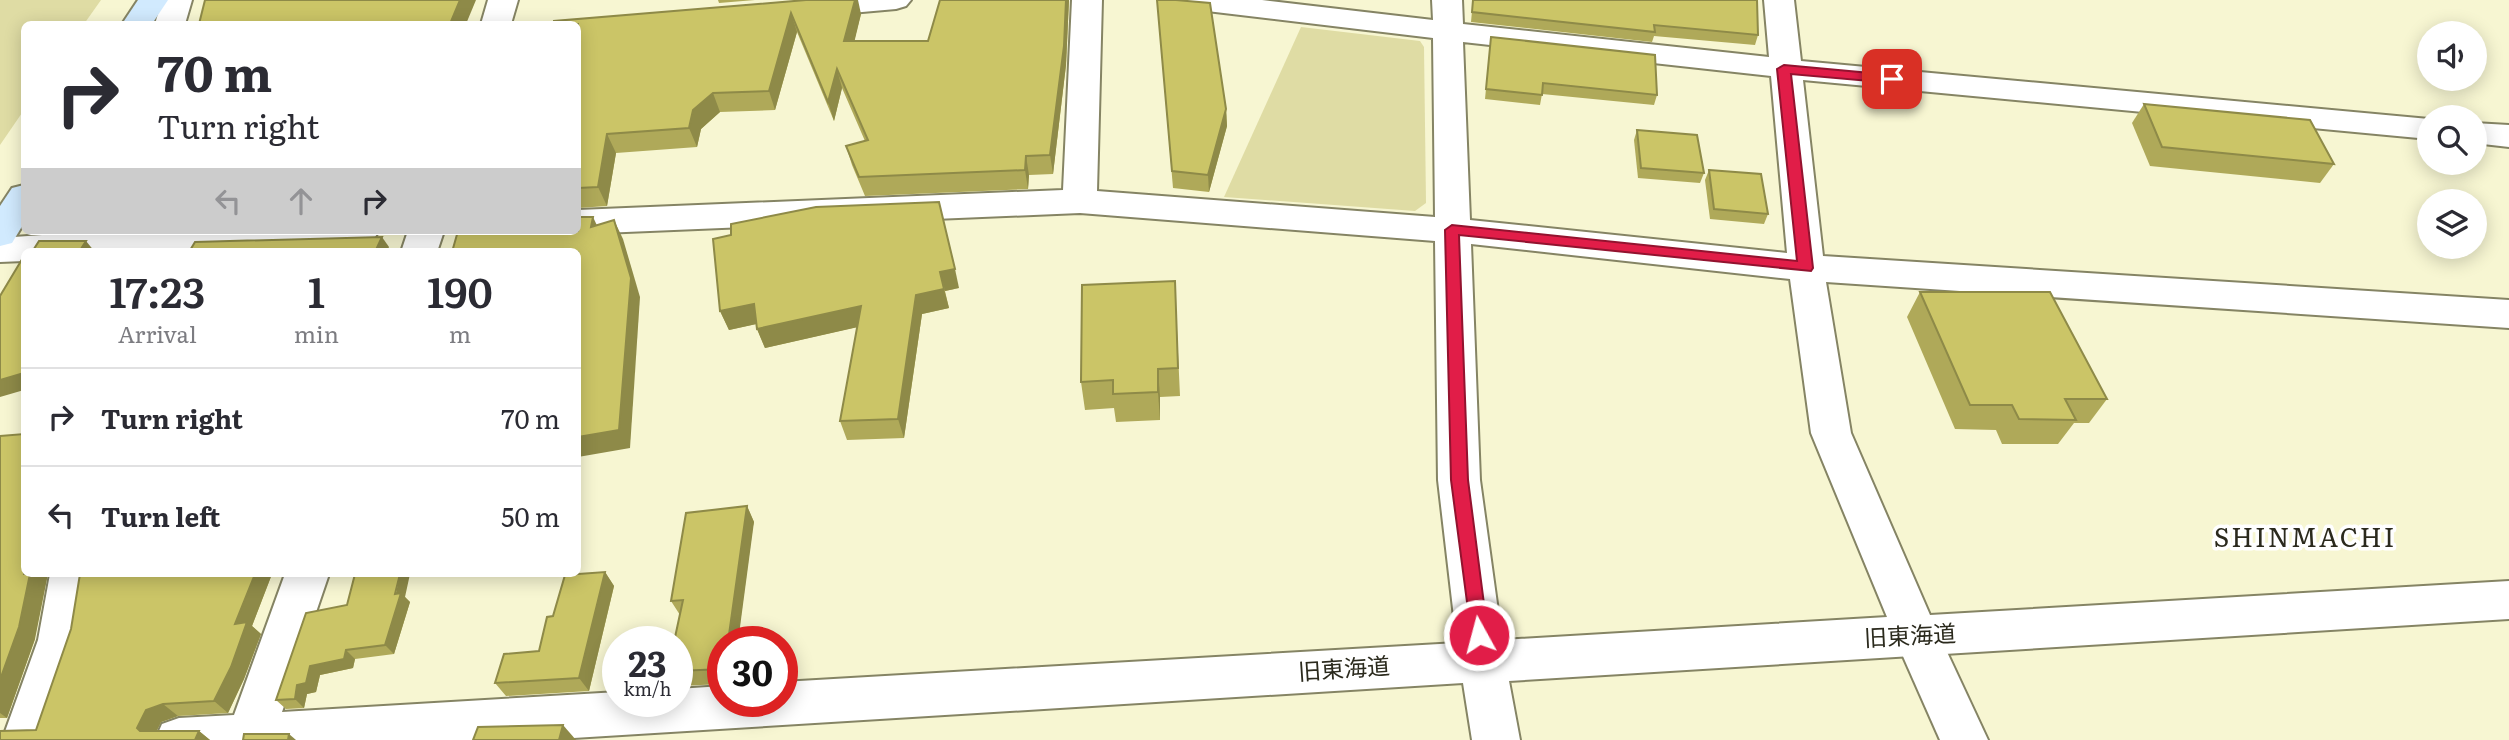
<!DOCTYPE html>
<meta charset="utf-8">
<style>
:root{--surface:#fff;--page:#f2f2f3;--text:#2b2b33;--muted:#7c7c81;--line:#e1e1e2}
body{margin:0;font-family:Literata,"Noto Sans JP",serif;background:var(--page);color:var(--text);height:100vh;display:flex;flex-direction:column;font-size:26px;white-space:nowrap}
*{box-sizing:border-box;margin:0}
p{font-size:23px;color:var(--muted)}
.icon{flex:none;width:38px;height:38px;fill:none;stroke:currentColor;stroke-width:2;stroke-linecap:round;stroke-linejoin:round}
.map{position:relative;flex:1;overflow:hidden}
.sheet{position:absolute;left:21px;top:248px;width:560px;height:329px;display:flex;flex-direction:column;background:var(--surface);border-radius:10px;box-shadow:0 4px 18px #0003}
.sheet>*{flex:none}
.guide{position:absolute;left:21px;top:21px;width:560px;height:214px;border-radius:10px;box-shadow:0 4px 18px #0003;background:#fff;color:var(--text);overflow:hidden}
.buttons{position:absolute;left:2417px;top:21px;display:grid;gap:14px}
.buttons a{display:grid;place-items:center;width:70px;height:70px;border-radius:50%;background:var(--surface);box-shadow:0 4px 18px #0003;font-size:35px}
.speed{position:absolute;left:602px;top:626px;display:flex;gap:14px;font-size:35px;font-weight:700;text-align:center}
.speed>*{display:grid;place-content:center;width:91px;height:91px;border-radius:50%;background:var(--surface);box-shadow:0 4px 18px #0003;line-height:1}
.speed small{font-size:18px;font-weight:400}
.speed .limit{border:10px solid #d22;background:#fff;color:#111}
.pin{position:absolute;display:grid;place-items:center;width:60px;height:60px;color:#fff;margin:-30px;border-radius:14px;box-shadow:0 4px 10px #0006}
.me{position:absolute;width:77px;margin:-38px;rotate:353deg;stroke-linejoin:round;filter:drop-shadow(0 0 5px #0008)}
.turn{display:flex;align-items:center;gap:24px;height:147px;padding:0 21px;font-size:32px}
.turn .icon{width:91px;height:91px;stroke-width:2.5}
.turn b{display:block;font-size:49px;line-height:60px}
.lanes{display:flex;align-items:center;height:66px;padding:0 21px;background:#0003;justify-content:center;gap:35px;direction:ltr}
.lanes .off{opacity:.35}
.eta{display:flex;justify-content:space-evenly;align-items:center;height:119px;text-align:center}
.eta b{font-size:42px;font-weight:600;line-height:49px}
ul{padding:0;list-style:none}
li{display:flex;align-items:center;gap:21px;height:98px;padding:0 21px;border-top:2px solid var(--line)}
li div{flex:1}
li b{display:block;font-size:26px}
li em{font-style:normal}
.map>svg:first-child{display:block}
.green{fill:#dfdca4}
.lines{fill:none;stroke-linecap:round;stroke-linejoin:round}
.minor-casing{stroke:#858464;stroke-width:4}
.tertiary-casing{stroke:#858464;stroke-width:4}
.secondary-casing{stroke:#858464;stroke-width:4}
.minor{fill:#fff;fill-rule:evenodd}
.tertiary{fill:#fff;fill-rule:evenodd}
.secondary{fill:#d1eafe;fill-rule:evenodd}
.wall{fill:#afa959}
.shaded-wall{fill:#8e8a48}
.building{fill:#cbc567;stroke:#8e8a48;stroke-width:2}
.route{fill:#e11d48;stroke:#92132f;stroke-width:2}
.labels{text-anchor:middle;stroke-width:7;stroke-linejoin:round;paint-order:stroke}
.street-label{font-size:23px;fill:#2b2a1d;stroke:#fff}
.quarter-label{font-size:26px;letter-spacing:2px;fill:#2b2a1d;stroke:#fff}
</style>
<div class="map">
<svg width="2509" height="740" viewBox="0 0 2509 740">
<rect width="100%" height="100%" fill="#f7f6d2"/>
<g class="green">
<polygon points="0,0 101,0 84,24 24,24 24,110 0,145"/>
<polygon points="1301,27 1420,41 1424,47 1426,203 1415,211 1224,197"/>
</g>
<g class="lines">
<defs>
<g id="minor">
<polygon points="162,0 192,0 185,24 155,24"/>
<polygon points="488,0 518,0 511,24 481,24"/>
<polygon points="802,0 911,0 906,6 896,9 806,17 796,14 791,8 796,2"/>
<path d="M1072,0H1102L1097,191L1435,217L1433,38L1190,9L1180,6L1175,0H1262L1433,20L1432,0H1462L1463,24L1769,57L1764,0H1794L1801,61L2429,119V139L1803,80L1823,256L2509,300V328L1826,282L1851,433L1930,615L2509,581V619L1509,681L1520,740H1472L1463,683L541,740H155L162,724L179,718L234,715L285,574H329L282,712L618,692V702H677V689L723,686V702H782V682L1457,643L1438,480L1435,241L1080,213L578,234L568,231H578V210L1063,190ZM1463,42L1771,76L1787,253L1470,220ZM1471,244L1790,279L1811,433L1887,617L1502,640L1480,480Z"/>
<polygon points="2474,123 2509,125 2509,147 2474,143"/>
<polygon points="98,231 379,231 373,240 361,243 159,252 24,252 24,261 0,262 0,238"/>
<polygon points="408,231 444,231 437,252 401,252"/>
<polygon points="50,574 94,574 84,640 50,740 2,740 38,640"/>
</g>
<polygon id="tertiary" points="1917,616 1933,622 1988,740 1940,740 1894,636 1901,622"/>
<g id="secondary">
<polygon points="138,0 168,0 152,24 122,24"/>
<polygon points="24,185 24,223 12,243 0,246 0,206 12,188"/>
</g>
</defs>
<use href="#minor" class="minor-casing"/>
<use href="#tertiary" class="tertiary-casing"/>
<use href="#secondary" class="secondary-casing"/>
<use href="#minor" class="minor"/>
<use href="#tertiary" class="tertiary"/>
<use href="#secondary" class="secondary"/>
</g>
<g class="wall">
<polygon points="718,0 755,0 719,3"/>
<polygon points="940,0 1069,0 1066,65 1053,174 1029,175 1028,189 865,196 852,165 846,146 865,141 842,88 834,121 797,32 775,110 720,112 701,129 697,147 616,153 607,206 578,208 578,24 861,14 854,41 928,41"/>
<polygon points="1157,0 1226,109 1227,126 1209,192 1173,188"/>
<polygon points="1473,0 1758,35 1755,45 1654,36 1652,42 1471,22"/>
<polygon points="1491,37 1657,95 1654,105 1542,94 1540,105 1485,99"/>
<polygon points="2144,104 2334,164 2320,183 2150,166 2132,123"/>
<polygon points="1637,130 1704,173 1700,183 1638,178 1634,140"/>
<polygon points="1709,170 1768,214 1764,224 1710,219 1705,180"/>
<polygon points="959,288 945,291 949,308 922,314 904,438 847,440 840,421 857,327 765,348 757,329 756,324 729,330 720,311"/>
<polygon points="1920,292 2107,399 2089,423 2074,423 2058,444 2002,444 1996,430 1955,429 1907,317"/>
<polygon points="1176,309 1180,396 1160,397 1160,420 1116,422 1114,408 1085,410 1081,382"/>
<polygon points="0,436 35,639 7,718 0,718"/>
<polygon points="747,506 754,522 723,642 723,684 678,686 677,642 680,615 671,601"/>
<polygon points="605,572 614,586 589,691 506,696 495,683 539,651 553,616"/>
<polygon points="80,574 272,574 252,626 261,634 244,679 228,713 178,716 161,722 156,731 199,731 210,740 0,740 36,730 71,629"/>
<polygon points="405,597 410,602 394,654 355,659 353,668 320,675 316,692 307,694 304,708 286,709 276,700"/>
</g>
<g class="shaded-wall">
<polygon points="460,0 476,0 466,24 450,24"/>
<polygon points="855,0 858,0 861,14 850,60 844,41"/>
<polygon points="1066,0 1069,0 1066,65 1053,174 1050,155"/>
<polygon points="791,13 797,32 775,110 769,91"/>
<polygon points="837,69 842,88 834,121 828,102"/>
<polygon points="713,93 720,112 701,129 697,147 689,128 693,110"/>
<polygon points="1226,109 1227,126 1209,192 1208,175"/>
<polygon points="607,134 616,153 607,206 598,187"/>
<polygon points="1026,156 1029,175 1028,189 1025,170"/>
<polygon points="593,217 602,236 591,227"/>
<polygon points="614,220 623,239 640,297 630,448 578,457 578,437"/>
<polygon points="382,237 389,247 387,252 375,252"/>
<polygon points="86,241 95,252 79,252"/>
<polygon points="955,269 959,288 945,291 940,272"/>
<polygon points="944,289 949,308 922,314 904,438 898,419 916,295"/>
<polygon points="754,304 761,323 729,330 720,311"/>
<polygon points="861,306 867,325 765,348 757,329"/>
<polygon points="1158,369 1160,397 1160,420 1158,392"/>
<polygon points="24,373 24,390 0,397 0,380"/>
<polygon points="747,506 754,522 738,642 728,642"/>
<polygon points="605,572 614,586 589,691 579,678"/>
<polygon points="30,574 48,574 35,639 7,718 0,713 0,680"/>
<polygon points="255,574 272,574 252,626 261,634 244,679 228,713 214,701 235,624"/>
<polygon points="400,574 410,574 405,597 410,602 394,654 385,645"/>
<polygon points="346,650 355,659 353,668 320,675 316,692 307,694 304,708 295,699 297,685 310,666"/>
<polygon points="163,704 178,716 161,722 153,739 140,731 137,728 146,710"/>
<polygon points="563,725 576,740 559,740"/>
<polygon points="199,731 210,740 195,740"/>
<polygon points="289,734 296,740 288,740"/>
</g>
<g class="building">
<polygon points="205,0 460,0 450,24 199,24"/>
<polygon points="806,0 855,0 844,41 928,41 940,0 1066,0 1064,46 1050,155 1026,156 1025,170 859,177 846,146 868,140 837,69 828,102 791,13 769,91 713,93 693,110 689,128 607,134 598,187 578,188 578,24 554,24 554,21"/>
<polygon points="1157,0 1176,0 1210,3 1226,109 1208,175 1172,171"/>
<polygon points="1473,0 1757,0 1758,35 1654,25 1655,32 1472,12"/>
<polygon points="1491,37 1655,55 1657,95 1543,83 1542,95 1486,89"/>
<polygon points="2144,104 2310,120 2334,164 2162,147"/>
<polygon points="1637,130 1697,135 1704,173 1641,168"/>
<polygon points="1709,170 1761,174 1768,214 1714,209"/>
<polygon points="939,202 955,269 940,272 944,289 916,295 898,419 840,421 861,306 757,329 754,304 720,311 713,239 731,235 731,224 816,207"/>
<polygon points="578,217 593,217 591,227 614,220 631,278 619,430 578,437 578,252 452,252 458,231 578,231"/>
<polygon points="382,237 375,252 189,252 195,242"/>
<polygon points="39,241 86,241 79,252 32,252"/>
<polygon points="24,256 24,373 0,380 0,296"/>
<polygon points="1175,281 1178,368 1158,369 1158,392 1113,394 1113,380 1081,382 1082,285"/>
<polygon points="1920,292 2050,292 2107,399 2065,399 2076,420 2019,419 2012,405 1970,405"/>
<polygon points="24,434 24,574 30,574 19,627 0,680 0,436"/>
<polygon points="747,506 728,642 723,642 723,669 677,671 677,642 674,642 683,600 671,601 686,513"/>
<polygon points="605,572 579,678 495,683 504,654 539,651 547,617 553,616 565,575"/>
<polygon points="80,574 255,574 235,624 247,622 231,667 214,701 163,704 146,710 137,728 140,731 199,731 195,740 0,740 0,731 36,730 71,629"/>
<polygon points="355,574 400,574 395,594 401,593 385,645 346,650 344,659 310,666 306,683 297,685 295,699 276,700 306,613 347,605"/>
<polygon points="563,725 559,740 473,740 478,727"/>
<polygon points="244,734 289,734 288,740 243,740"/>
</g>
<polygon class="route" points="1784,65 1892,75 1898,79 1892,83 1791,74 1813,268 1811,271 1459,235 1468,480 1488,635 1485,640 1479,643 1472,640 1451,480 1445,230 1452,225 1797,261 1777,69"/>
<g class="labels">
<g class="street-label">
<text transform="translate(1910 636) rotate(-3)" y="8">旧東海道</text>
<text transform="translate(1344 669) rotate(-4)" y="8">旧東海道</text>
</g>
<g class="quarter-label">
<text x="2305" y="547">SHINMACHI</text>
</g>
</g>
</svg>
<div class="buttons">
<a><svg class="icon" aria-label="sound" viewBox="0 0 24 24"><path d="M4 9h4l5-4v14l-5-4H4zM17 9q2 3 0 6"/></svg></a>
<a><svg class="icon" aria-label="search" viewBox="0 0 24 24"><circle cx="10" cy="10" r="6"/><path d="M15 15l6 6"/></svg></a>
<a><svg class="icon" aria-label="layers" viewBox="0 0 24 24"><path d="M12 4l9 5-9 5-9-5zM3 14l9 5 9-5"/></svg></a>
</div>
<div class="speed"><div>23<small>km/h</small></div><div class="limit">30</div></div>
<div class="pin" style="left:1892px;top:79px;background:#d93025"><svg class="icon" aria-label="arrive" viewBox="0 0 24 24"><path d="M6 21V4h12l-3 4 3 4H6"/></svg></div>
<svg class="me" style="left:1479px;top:635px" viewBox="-20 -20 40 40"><circle r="17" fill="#e11d48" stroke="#fff" stroke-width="3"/><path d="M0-11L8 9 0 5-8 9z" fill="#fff"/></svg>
<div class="guide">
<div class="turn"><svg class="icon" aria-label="right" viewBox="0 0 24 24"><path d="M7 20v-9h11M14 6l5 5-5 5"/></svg><div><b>70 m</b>Turn right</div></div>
<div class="lanes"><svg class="icon off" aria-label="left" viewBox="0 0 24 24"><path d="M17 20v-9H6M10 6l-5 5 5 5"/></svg><svg class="icon off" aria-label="ahead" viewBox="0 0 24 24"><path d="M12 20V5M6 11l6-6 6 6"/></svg><svg class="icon" aria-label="right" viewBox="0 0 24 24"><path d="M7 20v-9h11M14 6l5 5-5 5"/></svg></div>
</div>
<section class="sheet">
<div class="eta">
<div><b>17:23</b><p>Arrival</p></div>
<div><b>1</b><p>min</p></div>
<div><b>190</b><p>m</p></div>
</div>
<ul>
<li><svg class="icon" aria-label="right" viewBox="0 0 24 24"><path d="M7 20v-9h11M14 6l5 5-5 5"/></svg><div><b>Turn right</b></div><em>70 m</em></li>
<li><svg class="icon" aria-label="left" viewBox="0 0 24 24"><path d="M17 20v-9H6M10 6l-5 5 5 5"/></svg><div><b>Turn left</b></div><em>50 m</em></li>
</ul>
</section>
</div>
